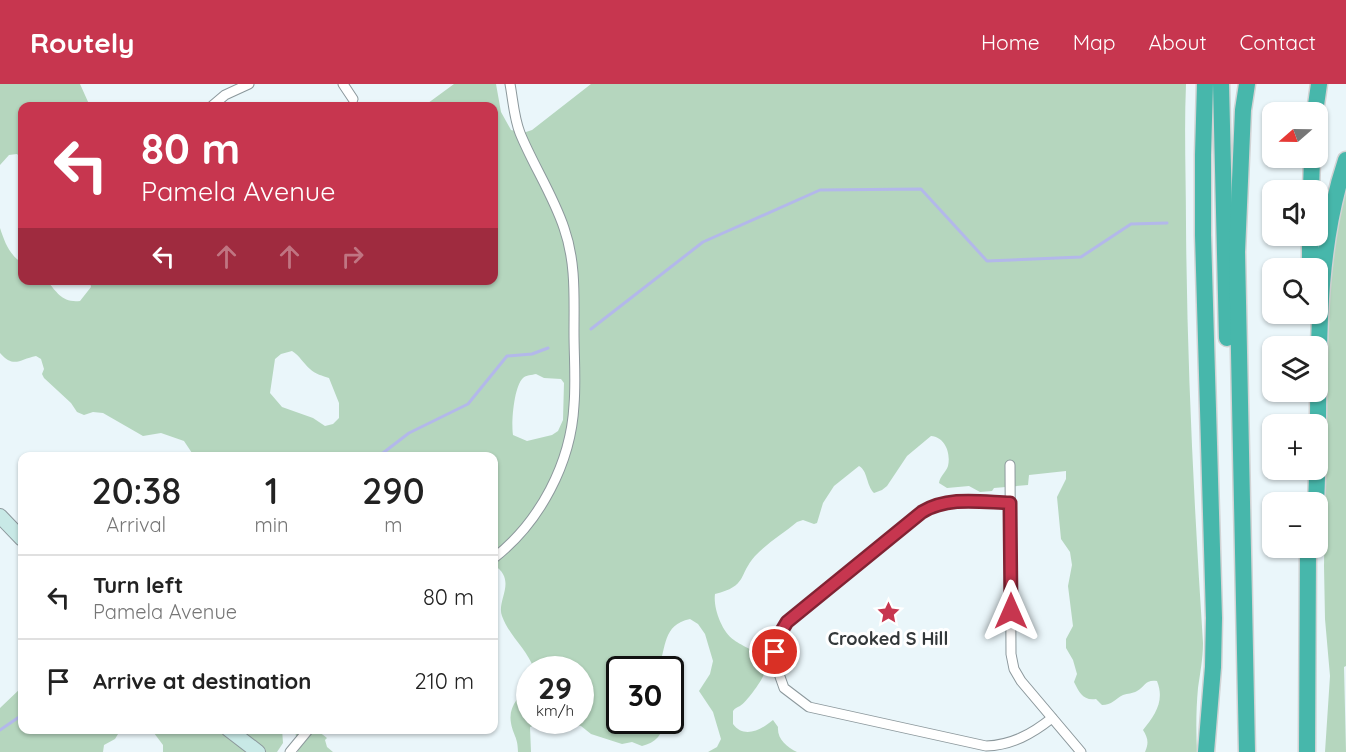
<!DOCTYPE html>
<meta charset="utf-8">
<style>
:root{--surface:#fff;--page:#f2f2f2;--text:#222;--muted:#767676;--line:#e0e0e0;--accent:#c7364f}
body{margin:0;font-family:Quicksand,sans-serif;background:var(--page);color:var(--text);height:100vh;display:flex;flex-direction:column;font-size:22px;white-space:nowrap}
*{box-sizing:border-box;margin:0}
p{font-size:20px;color:var(--muted)}
.icon{flex:none;width:33px;height:33px;fill:none;stroke:currentColor;stroke-width:2;stroke-linecap:round;stroke-linejoin:round}
.map{position:relative;flex:1;overflow:hidden}
.drawer{position:absolute;left:18px;top:368px;width:480px;height:282px;display:flex;flex-direction:column;background:var(--surface);border-radius:12px;box-shadow:0 2px 4px #0004}
.drawer>*{flex:none}
.top-card{position:absolute;left:18px;top:18px;width:480px;height:183px;border-radius:12px;box-shadow:0 2px 4px #0004;background:#c7364f;color:#fff;overflow:hidden}
.needle{width:39px;rotate:250deg}
.controls{position:absolute;left:1262px;top:18px;display:grid;gap:12px}
.controls a{display:grid;place-items:center;width:66px;height:66px;border-radius:12px;background:var(--surface);box-shadow:0 2px 4px #0004;font-size:30px}
.speed{position:absolute;left:516px;top:572px;display:flex;gap:12px;font-size:30px;font-weight:700;text-align:center}
.speed>*{display:grid;place-content:center;width:78px;height:78px;border-radius:50%;background:var(--surface);box-shadow:0 2px 4px #0004;line-height:1}
.speed small{font-size:15px;font-weight:400}
.speed .limit{border:3px solid #111;border-radius:9px;background:#fff;color:#111}
.pin{position:absolute;display:grid;place-items:center;width:51px;height:51px;color:#fff;margin:-26px;border:3px solid #fff;border-radius:50%;box-shadow:0 2px 6px #0007}
.me{position:absolute;width:66px;margin:-33px;rotate:0deg;stroke-linejoin:round;filter:drop-shadow(0 0 4px #0008)}
.turn{display:flex;align-items:center;gap:21px;height:126px;padding:0 24px;font-size:27px}
.turn .icon{width:78px;height:78px;stroke-width:2.5}
.turn b{display:block;font-size:42px;line-height:51px}
.lanes{display:flex;align-items:center;height:57px;padding:0 24px;background:#0003;justify-content:center;gap:30px;direction:ltr}
.lanes .off{opacity:.35}
.eta{display:flex;justify-content:space-evenly;align-items:center;height:102px;text-align:center}
.eta b{font-size:36px;font-weight:600;line-height:42px}
ul{padding:0;list-style:none}
li{display:flex;align-items:center;gap:18px;height:84px;padding:0 24px;border-top:2px solid var(--line)}
li div{flex:1}
li b{display:block;font-size:22px}
li em{font-style:normal}
header{display:flex;align-items:center;gap:36px;box-sizing:border-box;height:84px;padding:0 30px;background:var(--accent);color:#fff}
header strong{font-size:28px}
nav{display:flex;gap:33px;margin-inline-start:auto;font-size:21px}
.map>svg:first-child{display:block}
.green{fill:#b5d6be;fill-rule:evenodd}
.lines{fill:none;stroke-linecap:round;stroke-linejoin:round}
.stream{stroke:#b3b8ea;stroke-width:3}
.street-casing{stroke:#8c989c;stroke-width:11}
.secondary-casing{stroke:#8c989c;stroke-width:16}
.highway-casing{stroke:#d2d3d4;stroke-width:19}
.street{stroke:#fff;stroke-width:9}
.secondary{stroke:#c8e9e6;stroke-width:14}
.highway{stroke:#47b7ab;stroke-width:16}
.route-casing{stroke:#812333;stroke-width:15}
.route{stroke:#c7364f;stroke-width:10}
.labels{text-anchor:middle;stroke-width:6;stroke-linejoin:round;paint-order:stroke}
.poi-label{font-size:18px;font-weight:bold;fill:#33383a;stroke:#fff}
</style>
<header>
<strong>Routely</strong>
<nav><a>Home</a><a>Map</a><a>About</a><a>Contact</a></nav>
</header>
<div class="map">
<svg width="1346" height="668" viewBox="0 0 1346 668">
<rect width="100%" height="100%" fill="#eaf6fa"/>
<g class="green">
<polygon points="0,0 80,0 89,20 88,22 59,22 54,19 47,18 40,22 22,22 22,75 17,70 9,71 0,81"/>
<path d="M454,0H496L501,28L511,46L523,49L532,46L591,0H1186C1184,47 1186,94 1186,141C1187,281 1194,420 1203,559C1203,574 1200,590 1198,604C1196,626 1196,647 1197,668H1145C1149,659 1148,654 1143,646C1155,631 1165,617 1157,597C1146,595 1145,602 1137,607C1132,610 1128,609 1123,611C1115,615 1112,621 1102,621L1096,615C1083,617 1079,608 1074,598L1077,590L1073,576L1066,564V555L1073,542L1068,502L1072,481L1070,468L1061,455L1057,413L1066,395V387L1029,391L1028,401L994,404L992,407L980,408L969,402L947,404L939,399C940,392 946,388 948,382C951,369 945,353 931,352L907,372L887,402L882,406L874,409C866,401 868,387 859,382L834,402L823,419L817,439L814,440L803,436L797,438C784,449 767,459 755,472C738,491 748,502 715,510C713,524 722,548 734,556C744,564 769,570 765,588C763,595 747,618 740,622C738,623 735,624 733,627V640C744,655 761,646 773,636L778,643C777,655 787,663 797,668H708L717,663L721,655L713,628L699,607L710,590L713,577L705,550L698,540L690,535C662,541 667,563 658,585H620V636H664C664,650 655,659 642,662L632,658L622,660L591,650L581,642L564,638H544L530,643L531,668H518C518,653 513,651 511,639C508,622 519,613 529,601L530,636H580V585H534C527,565 509,552 502,532C496,516 518,497 494,481V372H194L184,357L161,349L143,352L103,329L93,328L84,331L77,328L71,319L44,294L42,290L44,285L41,275L36,272C20,275 14,285 0,269V144C5,159 9,170 22,179V196L47,197C57,208 62,219 80,217L91,203L90,197L494,196V22H424ZM292,267C300,272 303,279 310,285C315,290 323,292 329,294L339,319V334L333,340L325,342L313,334L282,323L270,309L275,275L281,270ZM536,290L544,294L561,295L564,299L563,336L558,347L552,351L527,357L513,351C511,339 514,302 523,294C526,291 532,291 536,290Z"/>
<polygon points="1346,97 1346,582 1344,583 1346,668 1325,668 1330,592 1325,535 1324,482 1328,234 1330,189 1334,156"/>
<polygon points="22,603 22,645 121,645 115,655 104,661 103,668 0,668 0,624"/>
<polygon points="151,645 282,645 283,659 277,668 163,668 163,661"/>
<path d="M295,645C308,645 317,645 327,654L325,656L327,663L333,668H298Z"/>
</g>
<g class="lines">
<g class="stream">
<polyline points="591,245 703,158 820,106 921,105 987,177 1081,173 1131,140 1167,139"/>
<polyline points="379,372 409,349 468,320 507,272 532,270 548,264"/>
<polyline points="0,646 22,631"/>
</g>
<defs>
<g id="street">
<polyline points="343,0 353,15"/>
<polyline points="212,22 225,11 249,0"/>
<polyline points="1010,381 1011,570 1014,585 1021,597 1081,668"/>
<path d="M1010,419C981,418 948,412 922,428L787,538L778,553L775,568L778,587L784,604L809,623L986,662C1012,661 1032,650 1052,634"/>
<path d="M494,474C540,438 571,379 574,321C576,297 574,272 574,248C574,213 576,178 564,144C553,111 533,81 520,49C514,34 513,16 510,0"/>
<polyline points="290,668 309,645"/>
</g>
<g id="secondary">
<polyline points="0,432 22,455"/>
<polyline points="228,645 258,668"/>
</g>
<g id="highway">
<polyline points="1205,0 1203,71 1203,151 1214,534 1213,583 1206,668"/>
<polyline points="1221,0 1227,254"/>
<polyline points="1315,28 1319,0"/>
<polyline points="1311,106 1312,74"/>
<polyline points="1310,184 1310,152"/>
<path d="M1316,418C1322,304 1309,186 1346,76"/>
<polyline points="1247,668 1237,168 1243,26 1247,0"/>
<polyline points="1307,668 1308,464"/>
</g>
</defs>
<use href="#street" class="street-casing"/>
<use href="#secondary" class="secondary-casing"/>
<use href="#highway" class="highway-casing"/>
<use href="#street" class="street"/>
<use href="#secondary" class="secondary"/>
<use href="#highway" class="highway"/>
</g>
<g class="lines">
<defs>
<path id="route" d="M775,568L778,553L787,538L922,428C948,412 981,418 1010,419L1011,527"/>
</defs>
<use href="#route" class="route-casing"/>
<use href="#route" class="route"/>
</g>
<defs>
<symbol id="sight-bare" viewBox="-9 -9 18 18"><path d="M0-6L1.8-2.2L6-1.7L2.9 1.2L3.7 5.4L0 3.3L-3.7 5.4L-2.9 1.2L-6-1.7L-1.8-2.2Z" fill="#c7364f" stroke="#fff" stroke-width="2.5" paint-order="stroke"/></symbol>
</defs>
<g fill-rule="evenodd">
<use href="#sight-bare" x="872" y="512" width="33" height="33"/>
</g>
<g class="labels">
<g class="poi-label">
<text x="888" y="561">Crooked S Hill</text>
</g>
</g>
</svg>
<div class="controls">
<a><svg class="needle" viewBox="-14 -14 28 28"><path d="M0-13l5 13h-10z" fill="#e53935"/><path d="M0 13l5-13h-10z" fill="#767676"/></svg></a>
<a><svg class="icon" aria-label="sound" viewBox="0 0 24 24"><path d="M4 9h4l5-4v14l-5-4H4zM17 9q2 3 0 6"/></svg></a>
<a><svg class="icon" aria-label="search" viewBox="0 0 24 24"><circle cx="10" cy="10" r="6"/><path d="M15 15l6 6"/></svg></a>
<a><svg class="icon" aria-label="layers" viewBox="0 0 24 24"><path d="M12 4l9 5-9 5-9-5zM3 14l9 5 9-5"/></svg></a>
<a>+</a>
<a>−</a>
</div>
<div class="speed"><div>29<small>km/h</small></div><div class="limit">30</div></div>
<div class="pin" style="left:775px;top:568px;background:#d93025"><svg class="icon" aria-label="arrive" viewBox="0 0 24 24"><path d="M6 21V4h12l-3 4 3 4H6"/></svg></div>
<svg class="me" style="left:1011px;top:527px" viewBox="-20 -20 40 40"><path d="M0-17L14 15 0 8-14 15z" fill="#c7364f" stroke="#fff" stroke-width="4"/></svg>
<div class="top-card">
<div class="turn"><svg class="icon" aria-label="left" viewBox="0 0 24 24"><path d="M17 20v-9H6M10 6l-5 5 5 5"/></svg><div><b>80 m</b>Pamela Avenue</div></div>
<div class="lanes"><svg class="icon" aria-label="left" viewBox="0 0 24 24"><path d="M17 20v-9H6M10 6l-5 5 5 5"/></svg><svg class="icon off" aria-label="ahead" viewBox="0 0 24 24"><path d="M12 20V5M6 11l6-6 6 6"/></svg><svg class="icon off" aria-label="ahead" viewBox="0 0 24 24"><path d="M12 20V5M6 11l6-6 6 6"/></svg><svg class="icon off" aria-label="right" viewBox="0 0 24 24"><path d="M7 20v-9h11M14 6l5 5-5 5"/></svg></div>
</div>
<section class="drawer">
<div class="eta">
<div><b>20:38</b><p>Arrival</p></div>
<div><b>1</b><p>min</p></div>
<div><b>290</b><p>m</p></div>
</div>
<ul>
<li><svg class="icon" aria-label="left" viewBox="0 0 24 24"><path d="M17 20v-9H6M10 6l-5 5 5 5"/></svg><div><b>Turn left</b><p>Pamela Avenue</p></div><em>80 m</em></li>
<li><svg class="icon" aria-label="arrive" viewBox="0 0 24 24"><path d="M6 21V4h12l-3 4 3 4H6"/></svg><div><b>Arrive at destination</b></div><em>210 m</em></li>
</ul>
</section>
</div>
